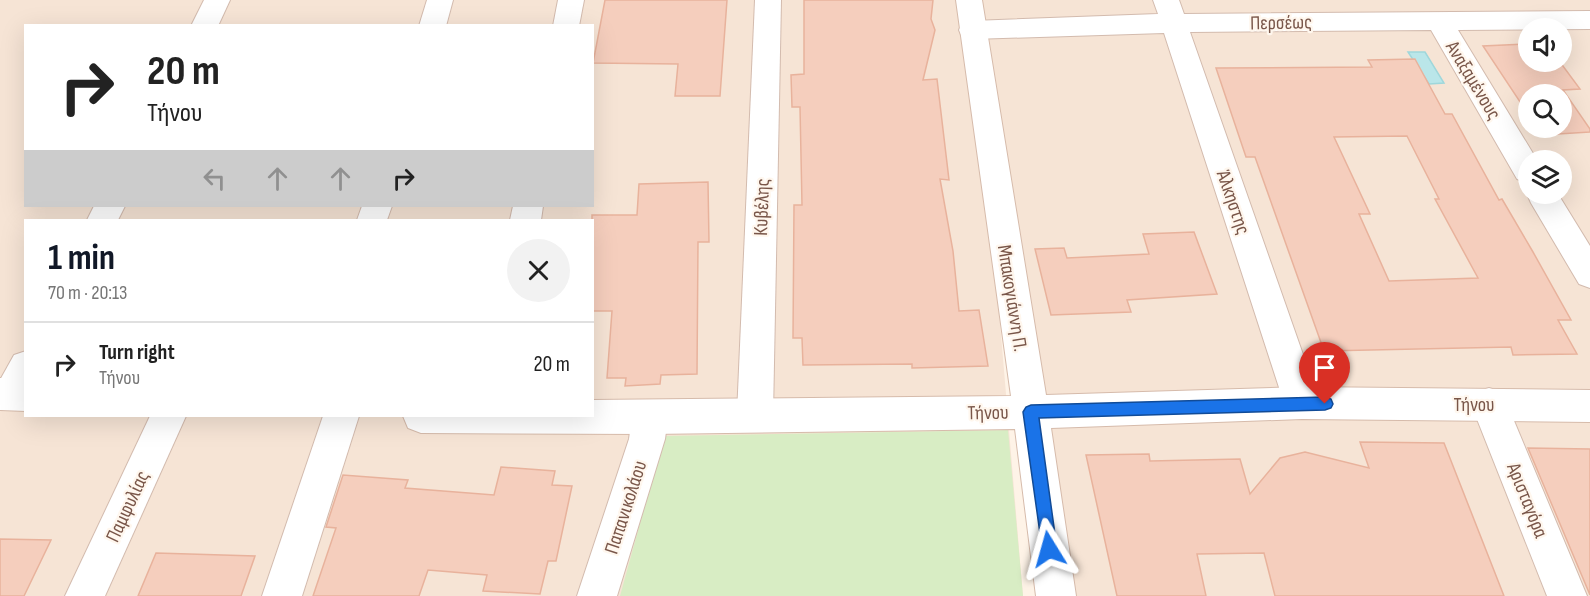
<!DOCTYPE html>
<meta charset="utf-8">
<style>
:root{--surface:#fff;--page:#f2f2f2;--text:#222;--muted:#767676;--line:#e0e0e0;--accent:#111827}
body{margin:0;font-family:"Sofia Sans Condensed",sans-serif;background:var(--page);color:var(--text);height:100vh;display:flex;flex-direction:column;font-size:22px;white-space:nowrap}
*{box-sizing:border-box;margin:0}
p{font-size:20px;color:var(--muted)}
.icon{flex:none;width:33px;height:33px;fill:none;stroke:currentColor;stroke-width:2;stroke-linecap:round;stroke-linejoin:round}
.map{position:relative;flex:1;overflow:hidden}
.panel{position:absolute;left:24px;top:219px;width:570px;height:198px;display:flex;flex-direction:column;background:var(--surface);border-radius:0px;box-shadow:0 6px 24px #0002}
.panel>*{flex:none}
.banner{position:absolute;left:24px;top:24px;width:570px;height:183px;border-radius:0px;box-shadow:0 6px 24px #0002;background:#fff;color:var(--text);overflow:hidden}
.tools{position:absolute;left:1518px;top:18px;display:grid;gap:12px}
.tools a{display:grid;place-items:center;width:54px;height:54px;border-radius:50%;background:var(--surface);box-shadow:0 6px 24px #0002;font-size:30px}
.pin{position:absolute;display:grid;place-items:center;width:51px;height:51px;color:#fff;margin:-62px -26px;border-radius:50% 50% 50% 0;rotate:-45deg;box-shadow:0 0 6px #0007}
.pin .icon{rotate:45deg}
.me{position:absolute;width:66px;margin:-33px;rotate:352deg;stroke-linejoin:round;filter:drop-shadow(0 0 4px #0008)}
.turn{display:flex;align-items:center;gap:21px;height:126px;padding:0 24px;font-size:27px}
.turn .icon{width:78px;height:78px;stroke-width:2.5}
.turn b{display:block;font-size:42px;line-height:51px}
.lanes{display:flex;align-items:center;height:57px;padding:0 24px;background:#0003;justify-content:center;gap:30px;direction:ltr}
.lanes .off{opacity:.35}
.round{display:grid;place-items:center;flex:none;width:63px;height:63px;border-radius:32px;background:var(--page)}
.summary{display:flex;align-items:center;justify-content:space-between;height:102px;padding:0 24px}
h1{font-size:36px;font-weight:700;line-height:45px;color:var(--accent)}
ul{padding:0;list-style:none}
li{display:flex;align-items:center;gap:18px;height:84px;padding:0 24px;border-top:2px solid var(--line)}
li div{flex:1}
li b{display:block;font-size:22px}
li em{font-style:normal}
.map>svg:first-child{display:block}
.residential{fill:#f6e4d5;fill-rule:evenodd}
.green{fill:#d8edc4}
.water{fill:#bae6e9;stroke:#9fd7db;stroke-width:1.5}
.building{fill:#f5cebd;stroke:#e8b29c;stroke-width:1.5;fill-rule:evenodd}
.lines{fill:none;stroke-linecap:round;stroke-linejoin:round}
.street-casing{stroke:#d3bbae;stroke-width:2}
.secondary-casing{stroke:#d6bbab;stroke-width:2}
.street{fill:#fff;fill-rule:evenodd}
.secondary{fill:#fff;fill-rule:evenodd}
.route{fill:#1a73e8;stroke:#114b97;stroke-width:1.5}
.labels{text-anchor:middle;stroke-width:4.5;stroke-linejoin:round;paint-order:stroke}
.street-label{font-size:20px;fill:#795649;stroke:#fff7ee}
</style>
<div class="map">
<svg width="1590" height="596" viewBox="0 0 1590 596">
<rect width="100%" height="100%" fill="#fef3e7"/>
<g class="residential">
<path d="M0,0H957L999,311L1023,596H0ZM26,26H592V206H26ZM26,220H592V416H26Z"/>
<path d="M979,0H1590V596H1058ZM1528,28H1562V62H1528ZM1528,94H1562V128H1528ZM1528,160H1562V194H1528Z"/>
</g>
<polygon class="green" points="1008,430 1023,596 620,596 664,436"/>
<polygon class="water" points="1408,52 1425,52 1444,83 1429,84"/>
<g class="building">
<polygon points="605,0 727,0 720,96 675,96 678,64 593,63"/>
<polygon points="804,0 933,0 931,19 935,30 923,80 937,79 949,180 940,179 953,251 959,311 979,310 988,366 912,368 912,364 803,365 802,338 793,338 794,205 802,205 800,107 792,107 791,75 804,74"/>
<polygon points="1528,44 1528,62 1560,62 1580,89 1563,90 1590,129 1590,132 1542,135 1538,128 1562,128 1562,94 1528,94 1528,114 1483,46"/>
<path d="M1415,59L1445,114H1452L1499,200L1502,199L1533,252L1571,320H1558L1577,354L1513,355L1511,347L1324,351L1255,157H1246L1216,68L1372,67L1368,60ZM1407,136L1439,199H1435L1478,278L1389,281L1359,214H1370L1334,137Z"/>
<polygon points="708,182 709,242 698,242 697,374 661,375 660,384 625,386 626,378 607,378 612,311 592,311 592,215 637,215 639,184"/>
<polygon points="1194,232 1217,294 1127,300 1131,312 1051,315 1035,249 1064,248 1067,258 1149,254 1143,234"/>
<polygon points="1360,442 1444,443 1504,596 1275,596 1264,553 1197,554 1206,596 1117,596 1086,455 1149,454 1150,461 1240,459 1250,494 1280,458 1305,452 1369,468"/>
<polygon points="1528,448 1590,449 1590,595"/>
<polygon points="501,467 555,471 552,485 572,486 556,561 548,561 540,594 483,591 487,575 428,570 419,596 313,596 336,528 326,527 343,475 408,480 405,488 494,495"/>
<polygon points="0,539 51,540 24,596 0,596"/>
<polygon points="156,553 255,556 241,596 138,596"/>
</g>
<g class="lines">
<defs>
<g id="street">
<polygon points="204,0 230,0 218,26 191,26"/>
<polygon points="427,0 453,0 446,26 419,26"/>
<polygon points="558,0 584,0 579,26 553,26"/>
<polygon points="755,0 781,0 773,415 768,427 755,432 742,427 737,415"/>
<polygon points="1153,0 1179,0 1184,14 1590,11 1590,29 1458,30 1537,160 1528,160 1528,183 1517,179 1431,30 1190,32 1320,403 1315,415 1302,419 1289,415 1284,403 1164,33 972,39 962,37 959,30 962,23 972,21 1158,14"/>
<polygon points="1528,191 1528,194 1558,194 1590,246 1590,288 1579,284 1531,203 1527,194"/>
<polygon points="94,206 125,206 118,220 87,220"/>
<polygon points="362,206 392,206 387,220 357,220"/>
<polygon points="513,206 543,206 541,220 510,220"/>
<polygon points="26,351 26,401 23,405 11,410 0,406 0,380 14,355"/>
<polygon points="1489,388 1502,392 1587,596 1547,596 1471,404 1476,392"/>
<polygon points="650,400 663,405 668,417 665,439 617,596 577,596 629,439 632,417 637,405"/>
<polygon points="150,416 186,416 105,596 65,596"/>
<polygon points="323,416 359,416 302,596 262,596"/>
</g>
<g id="secondary">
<polygon points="956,0 982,0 1046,395 1302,387 1590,390 1590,422 1302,419 1051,428 1076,596 1036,596 1015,429 650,434 421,433 408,428 403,416 592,416 592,400 1011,396"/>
<polygon points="0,378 26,379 26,411 0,410"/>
</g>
</defs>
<use href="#street" class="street-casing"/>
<use href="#secondary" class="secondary-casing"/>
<use href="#street" class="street"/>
<use href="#secondary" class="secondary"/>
</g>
<polygon class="route" points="1325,397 1331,399 1333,404 1331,408 1325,410 1039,418 1057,549 1055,555 1049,557 1043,555 1023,412 1026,407 1031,405"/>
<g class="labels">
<g class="street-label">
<text transform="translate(1281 22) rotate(-1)" y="7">Περσέως</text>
<text transform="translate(1474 80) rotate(59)" y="7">Αναξαμένους</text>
<text transform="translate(1234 202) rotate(71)" y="7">Άλκηστης</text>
<text transform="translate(761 207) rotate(-88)" y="7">Κυβέλης</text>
<text transform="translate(1013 298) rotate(81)" y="7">Μπακογιάννη Π.</text>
<text x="1474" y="411">Τήνου</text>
<text transform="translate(988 412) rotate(-1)" y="7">Τήνου</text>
<text transform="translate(1528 500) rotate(68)" y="7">Αρισταγόρα</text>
<text transform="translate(127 506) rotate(-65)" y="7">Παμφυλίας</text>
<text transform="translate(625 507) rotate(-72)" y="7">Παπανικολάου</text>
</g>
</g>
</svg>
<div class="tools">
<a><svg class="icon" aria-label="sound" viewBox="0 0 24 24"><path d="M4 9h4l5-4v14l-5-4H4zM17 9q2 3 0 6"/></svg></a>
<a><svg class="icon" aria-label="search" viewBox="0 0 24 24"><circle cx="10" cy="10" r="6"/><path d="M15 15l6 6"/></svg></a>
<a><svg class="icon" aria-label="layers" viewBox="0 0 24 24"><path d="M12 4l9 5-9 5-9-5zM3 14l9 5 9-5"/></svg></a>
</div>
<div class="pin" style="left:1325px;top:404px;background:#d93025"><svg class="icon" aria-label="arrive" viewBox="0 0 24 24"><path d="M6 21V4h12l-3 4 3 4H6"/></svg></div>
<svg class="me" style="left:1049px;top:549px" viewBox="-20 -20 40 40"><path d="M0-17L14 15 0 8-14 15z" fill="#1a73e8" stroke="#fff" stroke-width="4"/></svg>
<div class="banner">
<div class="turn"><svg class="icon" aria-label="right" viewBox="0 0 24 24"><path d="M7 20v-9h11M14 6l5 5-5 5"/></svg><div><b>20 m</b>Τήνου</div></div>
<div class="lanes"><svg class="icon off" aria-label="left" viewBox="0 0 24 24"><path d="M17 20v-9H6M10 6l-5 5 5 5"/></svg><svg class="icon off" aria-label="ahead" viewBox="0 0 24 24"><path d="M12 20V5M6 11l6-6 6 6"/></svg><svg class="icon off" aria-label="ahead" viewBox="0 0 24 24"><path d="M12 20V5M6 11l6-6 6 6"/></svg><svg class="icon" aria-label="right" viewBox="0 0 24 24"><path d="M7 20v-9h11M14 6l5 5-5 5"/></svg></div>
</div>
<section class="panel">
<div class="summary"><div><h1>1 min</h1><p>70 m · 20:13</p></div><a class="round"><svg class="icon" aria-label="close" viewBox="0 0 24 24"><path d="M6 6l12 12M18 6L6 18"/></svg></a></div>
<ul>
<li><svg class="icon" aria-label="right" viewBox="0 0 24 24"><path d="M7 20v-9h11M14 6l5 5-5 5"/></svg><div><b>Turn right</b><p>Τήνου</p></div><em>20 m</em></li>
</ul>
</section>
</div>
